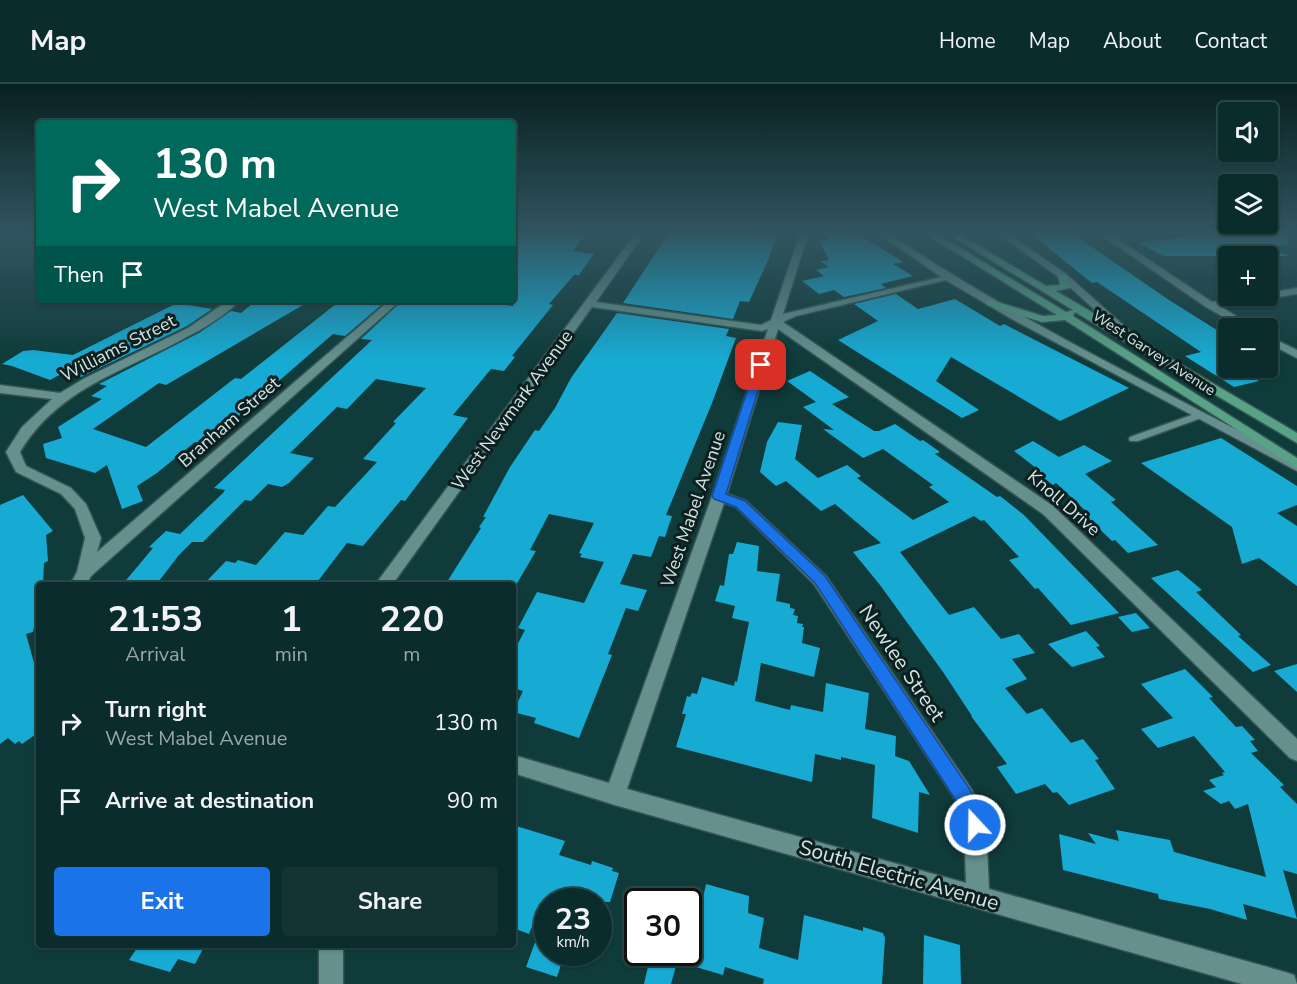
<!DOCTYPE html>
<meta charset="utf-8">
<style>
:root{--surface:#0b2c2c;--page:#143434;--text:#f1f3f6;--muted:#9aa7a9;--line:#2b4848;--accent:#1a73e8}
body{margin:0;font-family:"Nunito Sans",sans-serif;background:var(--page);color:var(--text);height:100vh;display:flex;flex-direction:column;font-size:22px;white-space:nowrap}
*{box-sizing:border-box;margin:0}
p{font-size:20px;color:var(--muted)}
.icon{flex:none;width:33px;height:33px;fill:none;stroke:currentColor;stroke-width:2;stroke-linecap:round;stroke-linejoin:round}
.map{position:relative;flex:1;overflow:hidden}
.drawer{position:absolute;left:36px;top:498px;width:480px;height:366px;display:flex;flex-direction:column;background:var(--surface);border-radius:6px;box-shadow:0 2px 4px #0004,0 0 0 2px var(--line)}
.drawer>*{flex:none}
.guide{position:absolute;left:36px;top:36px;width:480px;height:183px;border-radius:6px;box-shadow:0 2px 4px #0004,0 0 0 2px var(--line);background:#00695c;color:#fff;overflow:hidden}
.controls{position:absolute;left:1218px;top:18px;display:grid;gap:12px}
.controls a{display:grid;place-items:center;width:60px;height:60px;border-radius:6px;background:var(--surface);box-shadow:0 2px 4px #0004,0 0 0 2px var(--line);font-size:30px}
.speed{position:absolute;left:534px;top:804px;display:flex;gap:12px;font-size:30px;font-weight:700;text-align:center}
.speed>*{display:grid;place-content:center;width:78px;height:78px;border-radius:50%;background:var(--surface);box-shadow:0 2px 4px #0004,0 0 0 2px var(--line);line-height:1}
.speed small{font-size:15px;font-weight:400}
.speed .limit{border:3px solid #111;border-radius:9px;background:#fff;color:#111}
.pin{position:absolute;display:grid;place-items:center;width:51px;height:51px;color:#fff;margin:-26px;border-radius:12px;box-shadow:0 3px 9px #0006}
.me{position:absolute;width:66px;margin:-33px;rotate:339deg;stroke-linejoin:round;filter:drop-shadow(0 0 4px #0008)}
.turn{display:flex;align-items:center;gap:21px;height:126px;padding:0 18px;font-size:27px}
.turn .icon{width:78px;height:78px;stroke-width:2.5}
.turn b{display:block;font-size:42px;line-height:51px}
.then{display:flex;align-items:center;height:57px;padding:0 18px;background:#0003;gap:12px;font-size:22px}
.eta{display:flex;justify-content:space-evenly;align-items:center;height:102px;text-align:center}
.eta b{font-size:36px;font-weight:700;line-height:42px}
.cta{display:flex;gap:12px;margin-top:auto;padding:12px 18px}
.cta a{flex:1;height:69px;border-radius:6px;background:var(--accent);color:#fff;font-size:24px;font-weight:700;line-height:69px;text-align:center}
.cta a+a{background:var(--page);color:var(--text)}
ul{padding:0;list-style:none}
li{display:flex;align-items:center;gap:18px;height:78px;padding:0 18px}
li div{flex:1}
li b{display:block;font-size:22px}
li em{font-style:normal}
header{display:flex;align-items:center;gap:36px;box-sizing:border-box;height:84px;padding:0 30px;background:var(--surface);border-bottom:2px solid var(--line)}
header strong{font-size:28px}
nav{display:flex;gap:33px;margin-inline-start:auto;font-size:21px}
.map>svg:first-child{display:block}
.building{fill:#17abd4}
.lines{fill:none;stroke-linecap:round;stroke-linejoin:round}
.lane-casing{stroke:#375453;stroke-width:3}
.street-casing{stroke:#375453;stroke-width:3}
.secondary-casing{stroke:#375453;stroke-width:3}
.primary-casing{stroke:#375453;stroke-width:3}
.lane{fill:#65908d;fill-rule:evenodd}
.street{fill:#65908d;fill-rule:evenodd}
.secondary{fill:#65908d;fill-rule:evenodd}
.primary{fill:#58a386;fill-rule:evenodd}
.route{fill:#1a73e8;stroke:#114b97;stroke-width:1.5}
.labels{text-anchor:middle;stroke-width:6;stroke-linejoin:round;paint-order:stroke}
.far-street-label{font-size:15px;fill:#d0e6e5;stroke:#0d1f1e}
.street-label{font-size:18px;fill:#d0e6e5;stroke:#0d1f1e}
.near-street-label{font-size:21px;fill:#d0e6e5;stroke:#0d1f1e}
</style>
<header>
<strong>Map</strong>
<nav><a>Home</a><a>Map</a><a>About</a><a>Contact</a></nav>
</header>
<div class="map">
<svg width="1297" height="900" viewBox="0 0 1297 900">
<rect width="100%" height="100%" fill="#0f3b3a"/>
<g class="building">
<polygon points="513,150 586,150 573,167 594,170 579,191 574,191 549,220 553,221 512,272 515,273 504,287 491,285 453,331 468,334 405,417 401,416 363,462 347,459 315,501 203,501 226,477 235,479 238,476 256,481 285,448 303,451 328,422 335,423 377,378 363,375 396,339 393,338 426,304 376,295 347,325 337,323 290,369 314,374 289,399 282,403 268,400 251,417 245,416 203,458 192,458 179,471 156,501 122,501 153,464 149,463 166,447 180,450 223,409 225,406 214,404 372,256 361,255 403,216 466,216 513,222"/>
<polygon points="668,150 777,150 769,174 749,218 740,217 733,235 623,219"/>
<polygon points="829,150 858,150 903,178 893,180 913,192 881,200 886,204 844,213 834,206 819,210 802,197 824,192 816,186 829,183 820,177 829,176 819,157 828,156"/>
<polygon points="1031,150 1073,150 1169,216 1228,253 1228,284 1237,284 1259,297 1234,303 1185,272 1201,268 1097,198 1092,199"/>
<polygon points="1209,150 1287,150 1288,160 1268,163 1288,172 1163,172 1139,159"/>
<polygon points="896,210 918,225 955,215 1000,242 1004,240 1129,304 1060,337 951,273 936,297 979,326 962,334 838,256 878,237 854,220"/>
<polygon points="257,216 303,221 166,301 159,299 93,345 146,363 235,294 241,295 341,216 387,216 345,252 333,250 205,361 195,358 157,389 137,402 143,417 122,425 107,381 95,389 46,374 43,360 62,354 58,343 102,315 91,312 107,302 99,300 199,249 231,227 241,229"/>
<polygon points="177,219 212,225 187,242 81,293 65,288 50,296 12,282 2,280 23,267 33,266 73,271"/>
<polygon points="617,229 729,245 726,252 736,254 712,319 666,431 672,432 665,453 659,452 651,473 633,470 620,500 647,506 638,527 626,524 608,570 612,571 579,654 534,639 536,634 513,628 523,607 513,604 513,569 525,546 518,544 537,508 584,519 604,478 580,473 582,470 579,469 594,439 549,430 530,466 536,467 516,501 445,501 481,444 479,443 486,433 483,433 510,383 535,346 539,347 555,324 571,294"/>
<polygon points="810,287 849,313 832,320 874,347 879,347 895,340 920,357 923,356 940,368 935,370 997,413 1000,412 1024,431 1119,529 1071,541 1038,504 1035,505 1009,476 1019,473 984,436 981,437 974,432 900,468 949,531 974,523 1001,555 1019,550 1035,569 1012,575 1027,595 1005,604 1027,630 1042,624 1071,659 1083,655 1099,675 1095,676 1115,705 1069,721 1057,708 1053,709 1045,700 1016,710 997,683 1007,680 971,632 972,632 943,588 880,501 853,468 881,459 835,420 821,427 786,397 776,402 760,388 767,358 778,338 802,341 795,375 818,394 847,381 861,392 857,394 913,436 949,418 929,403 933,401 883,365 863,374 823,345 834,346 803,323 816,318 787,297"/>
<polygon points="1221,354 1297,402 1297,421 1277,429 1297,442 1297,502 1259,474 1242,480 1232,443 1141,379"/>
<polygon points="1033,357 1059,373 1084,361 1112,377 1085,390 1116,416 1111,418 1158,461 1128,469 1115,456 1112,457 1084,430 1088,429 1056,399 1053,401 1036,389 1040,387 1014,367"/>
<polygon points="23,411 53,447 46,451 48,477 44,479 43,501 39,501 39,520 33,548 26,550 39,597 39,648 22,660 19,657 15,660 8,654 0,660 0,421"/>
<polygon points="737,458 759,462 757,487 780,490 776,517 790,520 790,524 795,525 793,531 798,532 797,539 803,540 802,543 804,543 802,559 820,564 814,593 761,579 755,617 790,626 791,621 823,628 826,599 869,609 865,645 896,652 895,672 909,677 930,711 919,708 918,749 872,734 875,681 841,673 841,676 815,670 812,698 676,663 686,630 682,630 687,612 690,613 692,609 697,610 702,593 734,602 735,597 737,598 749,538 732,534 735,522 715,517 720,501 724,502 729,470 733,470"/>
<polygon points="1178,486 1202,506 1196,508 1241,551 1238,552 1271,581 1253,588 1151,494"/>
<polygon points="1136,529 1150,544 1132,548 1118,533"/>
<polygon points="1086,547 1100,562 1096,563 1105,573 1072,583 1048,560"/>
<polygon points="1297,580 1297,608 1274,587"/>
<polygon points="1185,585 1213,613 1209,614 1236,643 1242,642 1255,656 1250,657 1258,667 1251,669 1284,701 1280,703 1297,720 1297,790 1283,786 1297,835 1243,820 1247,836 1210,825 1159,815 1158,810 1063,786 1059,750 1096,760 1088,749 1119,757 1116,746 1170,756 1174,768 1266,793 1248,720 1235,725 1229,717 1221,720 1203,707 1216,703 1209,696 1224,691 1222,689 1225,688 1194,652 1158,664 1141,645 1173,634 1141,600"/>
<polygon points="513,741 565,757 559,771 591,781 592,777 613,784 612,787 619,789 610,818 542,818 529,850 513,844"/>
<polygon points="706,800 749,812 748,829 764,834 759,864 798,876 804,831 863,847 863,843 883,849 885,854 882,900 763,900 764,895 725,883 723,891 689,881"/>
<polygon points="545,831 548,831 548,868 565,868 557,893 526,883"/>
<polygon points="924,851 960,861 961,900 923,900"/>
<polygon points="139,861 205,861 195,880 178,875 170,888 129,876"/>
<polygon points="650,874 676,882 671,900 644,900"/>
</g>
<g class="lines">
<defs>
<polygon id="lane" points="1200,328 1204,329 1204,333 1138,357 1130,357 1129,355 1130,353"/>
<g id="street">
<path d="M635,150H644L596,218L761,241L771,236L800,150H808L783,230L950,191V195L796,232L783,238L1053,422L1297,655V677L1290,674L1043,430L778,245L727,410L746,417L826,492L972,706L986,741L989,805L1285,888L1294,891L1297,900H1242L615,721L513,689V671L609,699L712,412L768,245L762,247L592,223L392,501H375ZM724,419L736,423L814,500L957,718L964,741L966,799L627,705Z"/>
<polygon points="1100,150 1110,150 1212,218 1250,212 1268,212 1268,209 1297,204 1297,210 1220,222 1255,244 1243,244 1206,223"/>
<path d="M229,216H240C225,232 203,245 183,255C122,288 58,305 20,368L26,382L71,404L86,420L101,454L97,468L390,216H401L91,492L86,501H70L77,488L85,454L75,425L61,410L16,388L6,368L22,343L52,315L0,309V301L60,309L85,294L188,244Z"/>
<polygon points="1268,252 1297,266 1297,274 1268,259"/>
<rect x="319" y="861" width="24" height="39"/>
</g>
<g id="secondary">
<path d="M879,150H889C1019,237 1160,305 1297,377V387L1010,234L944,195Z"/>
<polygon points="998,150 1008,150 1066,190 1140,256 1140,260 1132,260 1060,194"/>
</g>
<polygon id="primary" points="926,150 937,150 1066,228 1073,226 948,150 959,150 1046,202 1060,201 1058,192 1066,190 1070,204 1056,207 1297,349 1297,359 1075,228 1073,232 1297,374 1297,384 1065,236 1042,238 987,221 986,219 991,216 1043,232 1057,231"/>
</defs>
<use href="#lane" class="lane-casing"/>
<use href="#street" class="street-casing"/>
<use href="#secondary" class="secondary-casing"/>
<use href="#primary" class="primary-casing"/>
<use href="#lane" class="lane"/>
<use href="#street" class="street"/>
<use href="#secondary" class="secondary"/>
<use href="#primary" class="primary"/>
</g>
<linearGradient id="sky" x2="0" y2="1"><stop stop-color="#082020"/><stop offset="0.54" stop-color="#315560"/><stop offset="1" stop-color="#315560" stop-opacity="0"/></linearGradient>
<rect width="1297" height="276" fill="url(#sky)"/>
<polygon class="route" points="761,278 766,281 726,410 745,417 825,492 971,707 985,741 982,748 975,751 969,748 957,718 815,499 736,423 714,415 712,412 756,281"/>
<g class="labels">
<g class="far-street-label">
<text transform="translate(1154 269) rotate(33)" y="5">West Garvey Avenue</text>
</g>
<g class="street-label">
<text transform="translate(118 264) rotate(-27)" y="6">Williams Street</text>
<text transform="translate(512 326) rotate(-54)" y="6">West Newmark Avenue</text>
<text transform="translate(229 338) rotate(-41)" y="6">Branham Street</text>
<text transform="translate(1064 419) rotate(41)" y="6">Knoll Drive</text>
<text transform="translate(693 425) rotate(-71)" y="6">West Mabel Avenue</text>
</g>
<g class="near-street-label">
<text transform="translate(902 579) rotate(56)" y="7">Newlee Street</text>
<text transform="translate(899 791) rotate(16)" y="7">South Electric Avenue</text>
</g>
</g>
</svg>
<div class="controls">
<a><svg class="icon" aria-label="sound" viewBox="0 0 24 24"><path d="M4 9h4l5-4v14l-5-4H4zM17 9q2 3 0 6"/></svg></a>
<a><svg class="icon" aria-label="layers" viewBox="0 0 24 24"><path d="M12 4l9 5-9 5-9-5zM3 14l9 5 9-5"/></svg></a>
<a>+</a>
<a>−</a>
</div>
<div class="speed"><div>23<small>km/h</small></div><div class="limit">30</div></div>
<div class="pin" style="left:761px;top:281px;background:#d93025"><svg class="icon" aria-label="arrive" viewBox="0 0 24 24"><path d="M6 21V4h12l-3 4 3 4H6"/></svg></div>
<svg class="me" style="left:975px;top:741px" viewBox="-20 -20 40 40"><circle r="17" fill="#1a73e8" stroke="#fff" stroke-width="3"/><path d="M0-11L8 9 0 5-8 9z" fill="#fff"/></svg>
<div class="guide">
<div class="turn"><svg class="icon" aria-label="right" viewBox="0 0 24 24"><path d="M7 20v-9h11M14 6l5 5-5 5"/></svg><div><b>130 m</b>West Mabel Avenue</div></div>
<div class="then">Then<svg class="icon" aria-label="arrive" viewBox="0 0 24 24"><path d="M6 21V4h12l-3 4 3 4H6"/></svg></div>
</div>
<section class="drawer">
<div class="eta">
<div><b>21:53</b><p>Arrival</p></div>
<div><b>1</b><p>min</p></div>
<div><b>220</b><p>m</p></div>
</div>
<ul>
<li><svg class="icon" aria-label="right" viewBox="0 0 24 24"><path d="M7 20v-9h11M14 6l5 5-5 5"/></svg><div><b>Turn right</b><p>West Mabel Avenue</p></div><em>130 m</em></li>
<li><svg class="icon" aria-label="arrive" viewBox="0 0 24 24"><path d="M6 21V4h12l-3 4 3 4H6"/></svg><div><b>Arrive at destination</b></div><em>90 m</em></li>
</ul>
<div class="cta"><a>Exit</a><a>Share</a></div>
</section>
</div>
